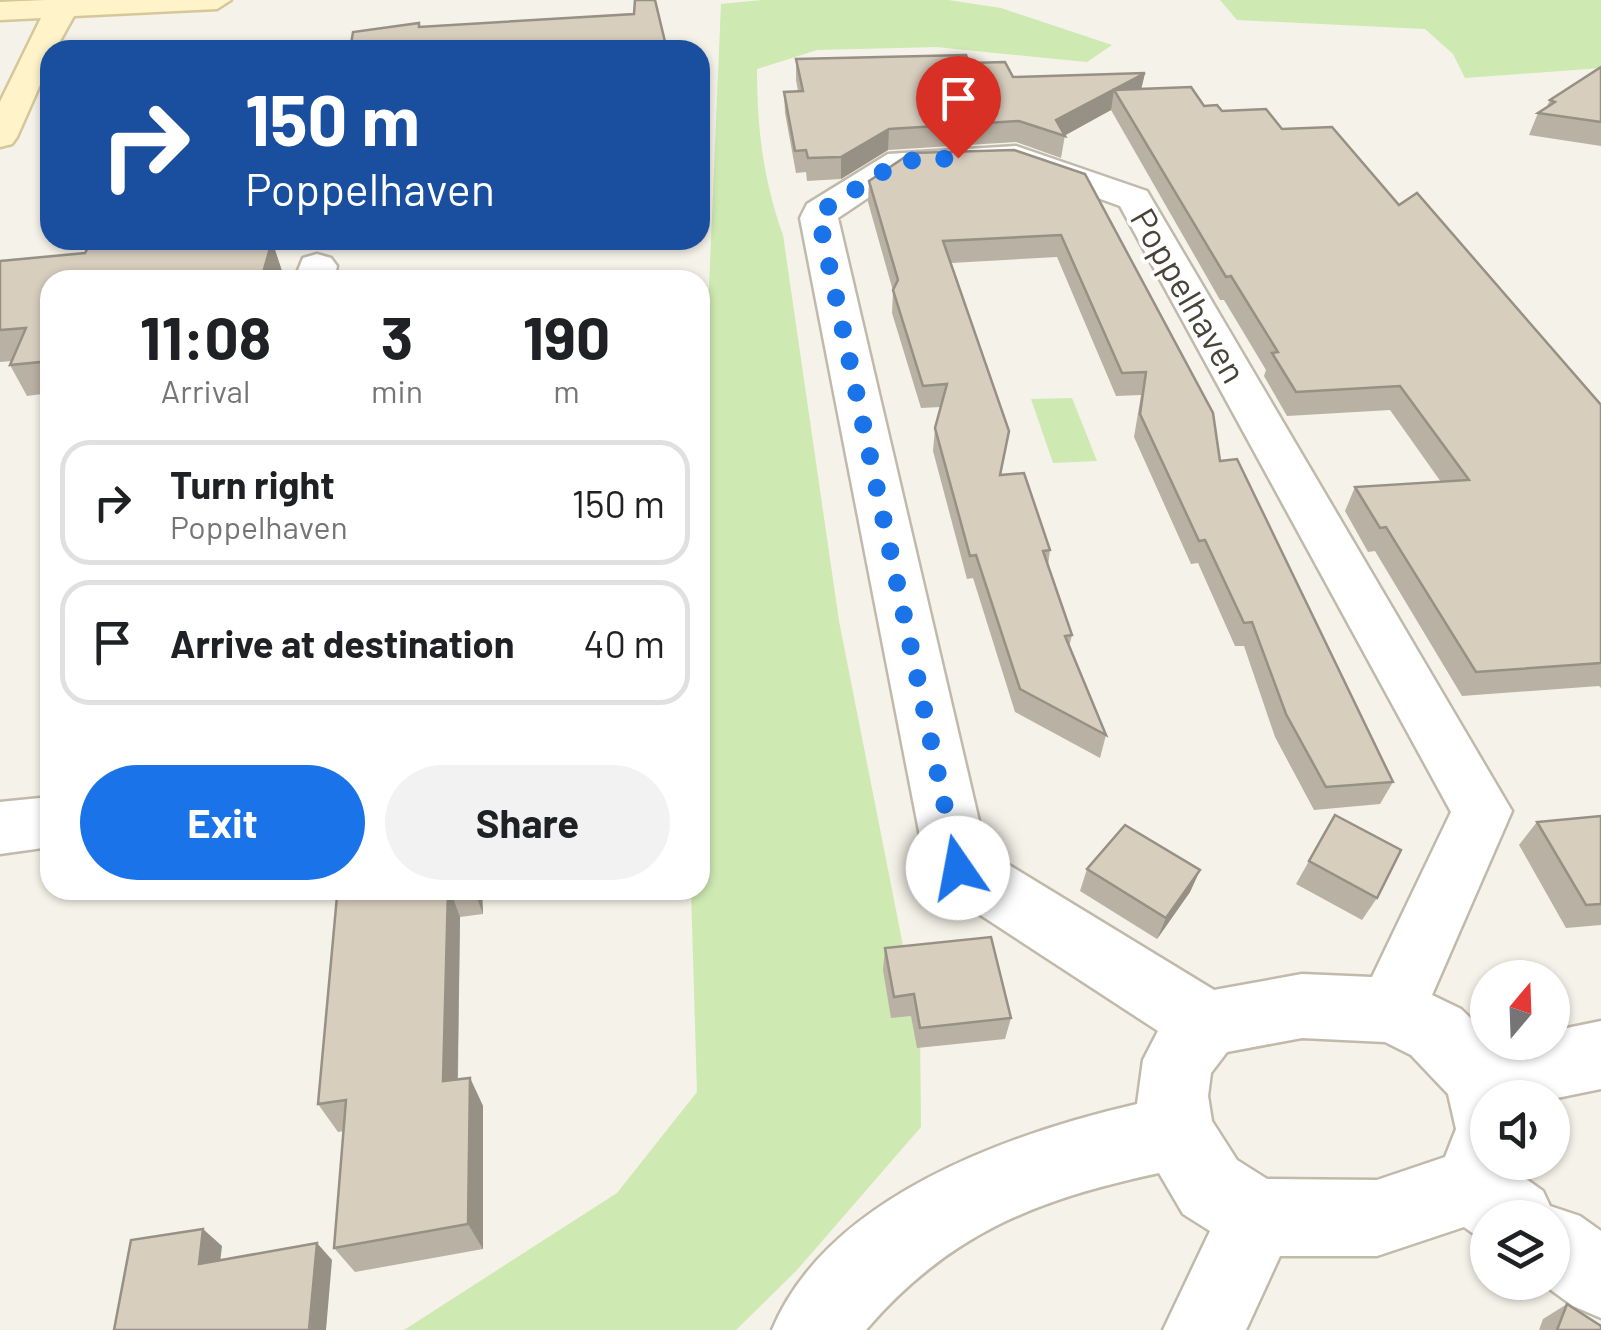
<!DOCTYPE html>
<style>
:root{--surface:#fff;--page:#f2f2f2;--text:#202124;--muted:#757577;--line:#e0e0e0;--accent:#1a73e8}
body{margin:0;font-family:Barlow,sans-serif;background:var(--page);color:var(--text);height:100vh;display:flex;flex-direction:column;font-size:38px;white-space:nowrap}
*{box-sizing:border-box;margin:0}
p{font-size:32px;color:var(--muted)}
.icon{flex:none;width:55px;height:55px;fill:none;stroke:currentColor;stroke-width:2;stroke-linecap:round;stroke-linejoin:round}
.map{position:relative;flex:1;overflow:hidden}
.side{position:absolute;left:40px;top:270px;width:670px;height:630px;display:flex;flex-direction:column;background:var(--surface);border-radius:30px;box-shadow:0 2px 8px #0004}
.side>*{flex:none}
.hud{position:absolute;left:40px;top:40px;width:670px;height:210px;border-radius:30px;box-shadow:0 2px 8px #0004;background:#1a4fa0;color:#fff;overflow:hidden}
.needle{width:65px;rotate:19deg}
.tools{position:absolute;left:1470px;top:960px;display:grid;gap:20px}
.tools a{display:grid;place-items:center;width:100px;height:100px;border-radius:50%;background:var(--surface);box-shadow:0 2px 8px #0004;font-size:50px}
.pin{position:absolute;display:grid;place-items:center;width:85px;height:85px;color:#fff;margin:-102px -42px;border-radius:50% 50% 50% 0;rotate:-45deg;box-shadow:0 0 10px #0007}
.pin .icon{rotate:45deg}
.me{position:absolute;width:110px;margin:-55px;rotate:348deg;stroke-linejoin:round;filter:drop-shadow(0 0 8px #0008)}
.turn{display:flex;align-items:center;gap:35px;height:210px;padding:0 40px;font-size:45px}
.turn .icon{width:130px;height:130px;stroke-width:2.5}
.turn b{display:block;font-size:70px;line-height:85px}
.eta{display:flex;justify-content:space-evenly;align-items:center;height:170px;text-align:center}
.eta b{font-size:60px;font-weight:700;line-height:70px}
.action{display:flex;gap:20px;margin-top:auto;padding:20px 40px}
.action a{flex:1;height:115px;border-radius:60px;background:var(--accent);color:#fff;font-size:40px;font-weight:700;line-height:115px;text-align:center}
.action a+a{background:var(--page);color:var(--text)}
ul{padding:0;list-style:none}
li{display:flex;align-items:center;gap:30px;height:125px;margin:0 20px 15px;padding:0 20px;border:5px solid var(--line);border-radius:30px}
li div{flex:1}
li b{display:block;font-size:38px}
li em{font-style:normal}
.map>svg:first-child{display:block}
.green{fill:#cee9b2}
.lines{fill:none;stroke-linecap:round;stroke-linejoin:round}
.street-casing{stroke:#c1baab;stroke-width:5}
.secondary-casing{stroke:#d5c799;stroke-width:5}
.street{fill:#fff;fill-rule:evenodd}
.secondary{fill:#fff4c9;fill-rule:evenodd}
.wall{fill:#b9b1a3}
.shaded-wall{fill:#969085}
.building{fill:#d7cebe;stroke:#969085;stroke-width:2.5}
.route{stroke:#1a73e8;stroke-width:18;stroke-dasharray:0 32.4}
.labels{text-anchor:middle;stroke-width:8;stroke-linejoin:round;paint-order:stroke}
.street-label{font-size:35px;fill:#494337;stroke:#fff}
</style>
<div class="map">
<svg width="1601" height="1330" viewBox="0 0 1601 1330">
<rect width="100%" height="100%" fill="#f5f2e9"/>
<g class="green">
<path d="M762,0H948L1001,8L1112,45L1087,62L936,47L817,50L757,69C757,128 763,179 783,235L839,621L920,1032L921,1127L797,1270L736,1330H404L617,1193L697,1092L691,890H700V501L721,4Z"/>
<polygon points="1220,0 1601,0 1601,68 1465,78 1453,54 1425,29 1237,20"/>
<polygon points="1072,398 1097,461 1053,463 1031,399"/>
</g>
<g class="lines">
<defs>
<g id="street">
<path d="M1016,146L1147,191L1512,811L1432,995L1461,1009L1488,1035V1042H1552V1031L1601,1021V1089L1552,1099L1488,1098V1162H1518L1515,1171L1543,1191L1550,1206L1580,1216L1601,1231V1318L1573,1306L1540,1282H1552V1218H1488V1244L1464,1227L1377,1256H1280L1246,1330H1163L1210,1231L1183,1214L1159,1173C1038,1199 949,1233 866,1330H772C827,1197 1008,1134 1137,1104L1143,1060L1158,1031L936,886L926,867L800,218L807,204L888,154ZM1012,167L1120,206L1451,812L1372,977L1302,974L1214,990L986,851L838,218L908,171ZM1302,1038L1385,1042L1411,1055L1448,1094L1456,1129L1445,1157L1377,1180L1267,1179L1237,1160L1212,1121L1208,1096L1211,1073L1227,1052Z"/>
<polygon points="317,254 331,258 337,266 334,280 294,280 303,258"/>
<polygon points="50,797 50,847 0,854 0,802"/>
</g>
<polygon id="secondary" points="46,0 231,0 217,9 74,16 55,50 50,50 50,62 17,137 12,144 0,147 0,102 41,18 0,20 0,2"/>
</defs>
<use href="#street" class="street-casing"/>
<use href="#secondary" class="secondary-casing"/>
<use href="#street" class="street"/>
<use href="#secondary" class="secondary"/>
</g>
<g class="wall">
<polygon points="796,59 969,63 1013,77 1145,73 1141,89 1282,129 1399,205 1601,405 1601,688 1599,686 1462,696 1375,551 1368,552 1345,511 1355,487 1441,482 1390,410 1287,416 1264,376 1266,370 1224,300 1220,300 1111,110 1065,135 1061,158 1016,142 888,150 841,179 807,181 806,172 796,173 785,113 784,92 798,91 796,80"/>
<polygon points="1601,67 1601,146 1529,135 1538,113 1546,108 1550,100"/>
<polygon points="1014,150 1220,461 1393,782 1380,804 1314,810 1275,737 1244,646 1235,646 1198,563 1191,564 1134,437 1141,395 1116,396 1057,257 951,263 1005,454 1001,475 1050,550 1048,565 1072,635 1069,647 1106,735 1100,758 1015,712 973,578 967,579 933,451 935,428 941,407 921,408 892,313 893,291 868,202 869,181"/>
<polygon points="92,240 242,240 241,244 272,241 282,271 280,280 50,280 50,393 27,396 10,365 12,361 0,362 0,261 85,253"/>
<polygon points="1601,816 1601,925 1566,928 1519,845 1537,822"/>
<polygon points="1309,861 1377,898 1362,920 1296,884"/>
<polygon points="1087,869 1200,870 1190,892 1157,939 1080,891"/>
<polygon points="363,890 482,890 483,914 460,917 458,1079 470,1078 483,1106 483,1249 355,1272 334,1248 344,1131 338,1132 318,1104"/>
<polygon points="885,948 1011,1018 1005,1039 917,1048 911,1016 891,1018 883,970"/>
<polygon points="1567,1304 1601,1330 1539,1330 1543,1319"/>
</g>
<g class="shaded-wall">
<polygon points="1145,73 1140,94 1114,90 1111,110 1064,136 1056,120"/>
<polygon points="889,129 888,150 841,179 841,157"/>
<polygon points="272,241 282,271 280,280 261,280"/>
<polygon points="1200,870 1190,892 1157,939 1166,918"/>
<polygon points="448,890 450,890 460,917 457,1110 443,1081"/>
<polygon points="474,890 482,890 483,914"/>
<polygon points="470,1078 483,1106 483,1249 468,1224"/>
<polygon points="203,1229 222,1246 218,1280 199,1264"/>
<polygon points="317,1243 332,1260 326,1330 310,1330"/>
</g>
<g class="building">
<polygon points="635,0 655,0 667,50 350,50 353,32 419,23 419,27 634,14"/>
<polygon points="966,55 969,63 1005,62 1013,77 1145,73 1056,120 1065,136 1019,121 889,129 841,157 808,158 806,150 795,151 784,92 803,91 796,59"/>
<polygon points="1601,67 1601,122 1538,113 1555,102 1550,100"/>
<polygon points="1191,87 1204,106 1217,105 1222,111 1266,109 1282,129 1332,127 1399,205 1417,193 1601,405 1601,663 1476,672 1386,527 1380,528 1355,487 1469,480 1400,386 1296,392 1272,353 1278,352 1231,276 1226,277 1114,90"/>
<polygon points="1014,150 1085,174 1213,413 1220,461 1237,459 1393,782 1326,787 1286,714 1252,622 1244,623 1205,540 1199,541 1140,414 1146,372 1122,373 1061,235 943,241 1009,431 1000,475 1024,473 1050,550 1043,551 1072,635 1065,636 1106,735 1020,689 976,555 970,556 935,428 947,384 923,386 893,290 898,280 869,181 911,153"/>
<polygon points="92,240 232,240 231,244 272,241 261,280 50,280 50,361 10,365 26,328 0,330 0,261 85,253"/>
<polygon points="1335,815 1401,850 1377,898 1309,861"/>
<polygon points="1601,816 1601,904 1586,905 1537,822"/>
<polygon points="1125,825 1200,870 1166,918 1087,869"/>
<polygon points="363,890 448,890 443,1081 470,1078 468,1224 334,1248 346,1100 318,1104 337,896 363,892"/>
<polygon points="991,937 1011,1018 920,1028 914,994 894,997 885,948"/>
<polygon points="203,1229 199,1264 317,1243 309,1330 114,1330 131,1240"/>
<polygon points="1567,1304 1601,1326 1601,1330 1557,1330"/>
</g>
<g class="lines">
<polyline class="route" points="958,868 819,218 820,212 900,161 958,158"/>
</g>
<g class="labels">
<g class="street-label">
<text transform="translate(1188 296) rotate(60)" y="12">Poppelhaven</text>
</g>
</g>
</svg>
<div class="tools">
<a><svg class="needle" viewBox="-14 -14 28 28"><path d="M0-13l5 13h-10z" fill="#e53935"/><path d="M0 13l5-13h-10z" fill="#757577"/></svg></a>
<a><svg class="icon" aria-label="sound" viewBox="0 0 24 24"><path d="M4 9h4l5-4v14l-5-4H4zM17 9q2 3 0 6"/></svg></a>
<a><svg class="icon" aria-label="layers" viewBox="0 0 24 24"><path d="M12 4l9 5-9 5-9-5zM3 14l9 5 9-5"/></svg></a>
</div>
<div class="pin" style="left:958px;top:158px;background:#d93025"><svg class="icon" aria-label="arrive" viewBox="0 0 24 24"><path d="M6 21V4h12l-3 4 3 4H6"/></svg></div>
<svg class="me" style="left:958px;top:868px" viewBox="-20 -20 40 40"><circle r="19" fill="#fff"/><path d="M0-13L10 11 0 6-10 11z" fill="#1a73e8"/></svg>
<div class="hud">
<div class="turn"><svg class="icon" aria-label="right" viewBox="0 0 24 24"><path d="M7 20v-9h11M14 6l5 5-5 5"/></svg><div><b>150 m</b>Poppelhaven</div></div>
</div>
<section class="side">
<div class="eta">
<div><b>11:08</b><p>Arrival</p></div>
<div><b>3</b><p>min</p></div>
<div><b>190</b><p>m</p></div>
</div>
<ul>
<li><svg class="icon" aria-label="right" viewBox="0 0 24 24"><path d="M7 20v-9h11M14 6l5 5-5 5"/></svg><div><b>Turn right</b><p>Poppelhaven</p></div><em>150 m</em></li>
<li><svg class="icon" aria-label="arrive" viewBox="0 0 24 24"><path d="M6 21V4h12l-3 4 3 4H6"/></svg><div><b>Arrive at destination</b></div><em>40 m</em></li>
</ul>
<div class="action"><a>Exit</a><a>Share</a></div>
</section>
</div>
